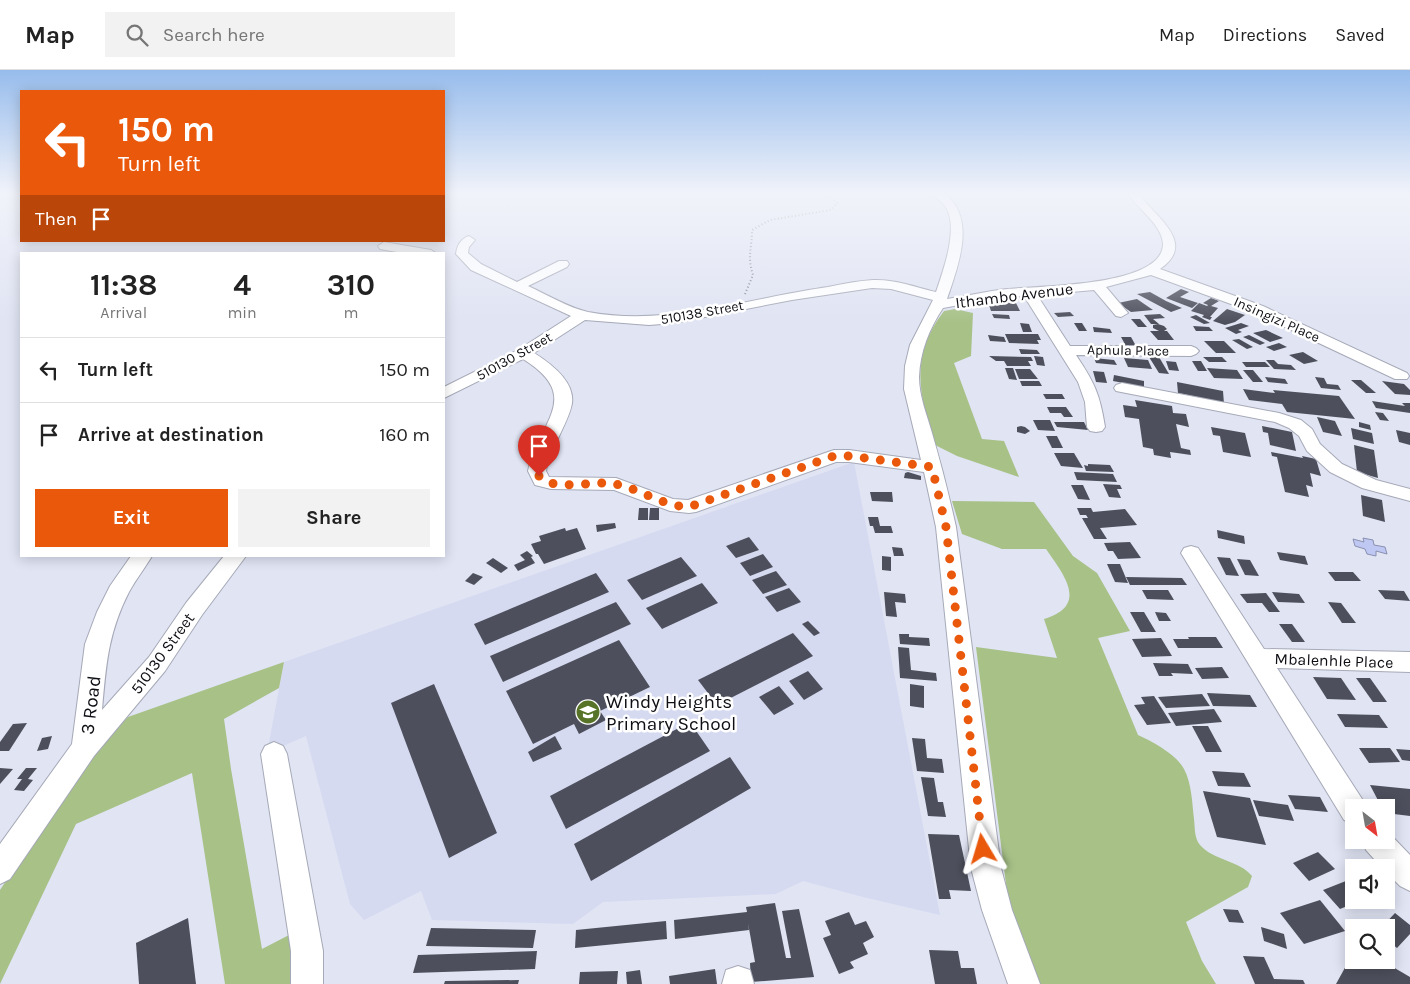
<!DOCTYPE html>
<style>
:root{--surface:#fff;--page:#f2f2f2;--text:#222;--muted:#767676;--line:#e0e0e0;--accent:#ea580c}
body{margin:0;font-family:Karla,sans-serif;background:var(--page);color:var(--text);height:100vh;display:flex;flex-direction:column;font-size:19px;white-space:nowrap}
*{box-sizing:border-box;margin:0}
p{font-size:16px;color:var(--muted)}
.icon{flex:none;width:28px;height:28px;fill:none;stroke:currentColor;stroke-width:2;stroke-linecap:round;stroke-linejoin:round}
.map{position:relative;flex:1;overflow:hidden}
.side{position:absolute;left:20px;top:182px;width:425px;height:305px;display:flex;flex-direction:column;background:var(--surface);border-radius:0px;box-shadow:0 2px 12px #0003}
.side>*{flex:none}
.top-card{position:absolute;left:20px;top:20px;width:425px;height:152px;border-radius:0px;box-shadow:0 2px 12px #0003;background:#ea580c;color:#fff;overflow:hidden}
.needle{width:32px;rotate:149deg}
.controls{position:absolute;left:1345px;top:729px;display:grid;gap:10px}
.controls a{display:grid;place-items:center;width:50px;height:50px;border-radius:0px;background:var(--surface);box-shadow:0 2px 12px #0003;font-size:25px}
.pin{position:absolute;display:grid;place-items:center;width:42px;height:42px;color:#fff;margin:-51px -21px;border-radius:50% 50% 50% 0;rotate:-45deg;box-shadow:0 0 5px #0007}
.pin .icon{rotate:45deg}
.me{position:absolute;width:55px;margin:-28px;rotate:353deg;stroke-linejoin:round;filter:drop-shadow(0 0 4px #0008)}
.turn{display:flex;align-items:center;gap:18px;height:105px;padding:0 15px;font-size:22px}
.turn .icon{width:65px;height:65px;stroke-width:2.5}
.turn b{display:block;font-size:35px;line-height:42px}
.then{display:flex;align-items:center;height:48px;padding:0 15px;background:#0003;gap:10px;font-size:19px}
.eta{display:flex;justify-content:space-evenly;align-items:center;height:85px;text-align:center}
.eta b{font-size:30px;font-weight:700;line-height:35px}
.button{display:flex;gap:10px;margin-top:auto;padding:10px 15px}
.button a{flex:1;height:58px;border-radius:0px;background:var(--accent);color:#fff;font-size:20px;font-weight:700;line-height:58px;text-align:center}
.button a+a{background:var(--page);color:var(--text)}
ul{padding:0;list-style:none}
li{display:flex;align-items:center;gap:15px;height:65px;padding:0 15px;border-top:1px solid var(--line)}
li div{flex:1}
li b{display:block;font-size:19px}
li em{font-style:normal}
header{display:flex;align-items:center;gap:30px;box-sizing:border-box;height:70px;padding:0 25px;background:var(--surface);border-bottom:1px solid var(--line)}
header strong{font-size:24px}
nav{display:flex;gap:28px;margin-inline-start:auto;font-size:18px}
.search{width:350px;height:45px;background:var(--page);display:flex;align-items:center;gap:12px;box-sizing:border-box;padding:0 18px;border-radius:0px;color:var(--muted);font-size:19px}
.map>svg:first-child{display:block}
.built{fill:#d6daf1}
.green{fill:#a7c187}
.water{fill:#bfc8f3;stroke:#8a90b0}
.building{fill:#4d505c}
.lines{fill:none;stroke-linecap:round;stroke-linejoin:round}
.minor-casing{stroke:#a6a9b7;stroke-width:2}
.path{stroke:#81848e;stroke-width:2;stroke-dasharray:1 2.5;stroke-linecap:butt}
.minor{fill:#fff;fill-rule:evenodd}
.route{stroke:#ea580c;stroke-width:9;stroke-dasharray:0 16.2}
.labels{text-anchor:middle;stroke-width:5;stroke-linejoin:round;paint-order:stroke}
.far-street-label{font-size:14px;fill:#0e0f14;stroke:#fff}
.street-label{font-size:16px;fill:#0e0f14;stroke:#fff}
.near-poi-label{font-size:19px;fill:#0e0f14;stroke:#fff;text-anchor:start}
.near-street-label{font-size:19px;fill:#0e0f14;stroke:#fff}
</style>
<header>
<strong>Map</strong>
<div class="search"><svg class="icon" aria-label="search" viewBox="0 0 24 24"><circle cx="10" cy="10" r="6"/><path d="M15 15l6 6"/></svg>Search here</div>
<nav><a>Map</a><a>Directions</a><a>Saved</a></nav>
</header>
<div class="map">
<svg width="1410" height="914" viewBox="0 0 1410 914">
<rect width="100%" height="100%" fill="#e0e4f3"/>
<polygon class="built" points="854,392 940,845 863,827 803,811 776,824 603,832 573,854 432,850 421,821 364,850 350,834 306,666 267,683 284,592"/>
<g class="green">
<path d="M955,239L973,243L971,286L954,293L982,369L1004,371L1019,407L957,386L935,375C919,325 909,286 944,241Z"/>
<path d="M952,431L1034,432L1073,486L1097,503L1130,561L1098,568L1138,665C1153,672 1176,684 1184,699C1192,714 1192,733 1194,749C1195,757 1194,768 1200,775C1214,791 1239,790 1252,806L1248,817L1186,852L1202,891L1216,914H1036L1008,830L976,577L1057,588L1044,549C1090,535 1063,504 1046,479H1002L962,464Z"/>
<polygon points="284,592 279,618 224,649 231,699 262,879 291,864 291,914 225,914 192,703 76,754 0,914 0,820 92,681 128,647"/>
</g>
<polygon class="water" points="1363,468 1373,470 1374,475 1385,477 1387,484 1376,481 1376,486 1367,484 1365,479 1355,476 1353,469 1364,472"/>
<g class="building">
<polygon points="1181,219 1189,222 1180,227 1198,233 1192,238 1166,228"/>
<polygon points="1150,222 1166,231 1182,238 1171,242 1137,224"/>
<polygon points="1211,228 1219,231 1211,236 1218,238 1210,247 1212,247 1210,250 1202,247 1204,245 1191,241 1199,233 1207,236 1208,235 1203,233"/>
<polygon points="1137,229 1153,240 1131,242 1118,233"/>
<polygon points="1003,231 1015,231 1020,241 991,241 988,232 1004,233"/>
<polygon points="1227,239 1245,245 1235,252 1225,255 1213,251"/>
<polygon points="1070,242 1074,246 1058,247 1054,243"/>
<polygon points="992,244 1009,245 1010,249 994,248"/>
<polygon points="1160,244 1165,248 1153,249 1159,254 1151,254 1144,245"/>
<polygon points="1196,245 1210,253 1204,254 1190,247"/>
<polygon points="1131,249 1140,249 1147,257 1138,257"/>
<polygon points="1020,253 1029,254 1032,262 1023,262"/>
<polygon points="1074,253 1082,253 1087,261 1079,261"/>
<polygon points="1241,253 1249,256 1238,260 1242,262 1236,264 1225,258"/>
<polygon points="1158,254 1164,256 1167,259 1164,261 1167,261 1174,270 1158,270 1150,261 1159,261 1153,258 1153,255"/>
<polygon points="1193,256 1209,257 1213,261 1196,261"/>
<polygon points="1093,257 1110,259 1112,263 1094,262"/>
<polygon points="1266,260 1283,268 1270,272 1253,263"/>
<polygon points="1005,264 1038,264 1041,270 1037,270 1039,274 1009,273"/>
<polygon points="988,265 1004,267 1006,272 990,271"/>
<polygon points="1249,265 1265,273 1260,275 1243,267"/>
<polygon points="1121,267 1131,267 1136,276 1126,276"/>
<polygon points="1239,269 1253,277 1247,279 1232,270"/>
<polygon points="1204,271 1224,271 1236,283 1216,283"/>
<polygon points="1279,273 1287,277 1274,281 1266,277"/>
<polygon points="1019,279 1037,280 1040,284 1021,284"/>
<polygon points="1303,282 1318,291 1304,294 1289,285"/>
<polygon points="989,286 1031,287 1033,291 1028,291 1031,296 1007,296 1004,291 996,291"/>
<polygon points="1034,286 1043,287 1045,296 1037,295"/>
<polygon points="1149,287 1159,287 1169,304 1159,303"/>
<polygon points="1203,287 1222,287 1227,292 1209,292"/>
<polygon points="1094,288 1114,290 1117,295 1096,293"/>
<polygon points="1124,288 1148,290 1152,299 1128,297"/>
<polygon points="1266,290 1274,290 1278,294 1291,295 1296,300 1274,299"/>
<polygon points="1166,291 1176,292 1179,301 1169,300"/>
<polygon points="1192,291 1201,291 1207,301 1198,301"/>
<polygon points="1242,292 1265,292 1270,297 1246,297"/>
<polygon points="1005,298 1013,298 1017,310 1009,309"/>
<polygon points="1207,298 1237,300 1243,309 1214,308"/>
<polygon points="1015,299 1030,299 1038,309 1019,309"/>
<polygon points="1243,300 1253,300 1263,312 1253,312"/>
<polygon points="1093,301 1104,302 1107,313 1096,312"/>
<polygon points="1114,305 1144,311 1144,317 1113,311"/>
<polygon points="1265,307 1285,309 1288,314 1268,312"/>
<polygon points="1315,307 1324,308 1327,314 1338,315 1341,320 1321,318"/>
<polygon points="1351,310 1361,310 1376,323 1366,323"/>
<polygon points="1020,311 1039,311 1042,316 1022,316"/>
<polygon points="1382,311 1404,314 1410,320 1410,325 1395,324"/>
<polygon points="1177,312 1223,321 1224,334 1212,332 1212,330 1178,323"/>
<polygon points="1243,319 1275,323 1273,320 1339,326 1355,349 1287,342 1282,334 1249,330"/>
<polygon points="1043,324 1062,324 1065,329 1046,329"/>
<polygon points="1135,330 1172,336 1173,343 1186,344 1189,357 1176,354 1181,378 1190,380 1191,385 1170,382 1171,388 1154,385 1153,379 1143,377 1139,349 1125,347 1123,335 1137,337"/>
<polygon points="1372,331 1405,336 1402,333 1410,333 1410,343 1376,338"/>
<polygon points="1047,337 1066,337 1073,347 1064,347 1061,343 1050,343"/>
<polygon points="1375,342 1383,343 1389,351 1380,350"/>
<polygon points="1317,347 1335,351 1342,366 1323,362"/>
<polygon points="1033,350 1050,350 1055,361 1038,360"/>
<polygon points="1054,352 1084,352 1088,360 1057,357"/>
<polygon points="1359,352 1370,355 1371,360 1359,357"/>
<polygon points="1021,356 1025,357 1030,361 1025,364 1017,362 1017,357"/>
<polygon points="1262,356 1292,362 1296,381 1270,375 1268,363 1263,362"/>
<polygon points="1211,357 1245,363 1251,387 1223,382 1220,366 1213,365"/>
<polygon points="1351,358 1372,363 1374,374 1353,369"/>
<polygon points="1396,360 1410,363 1410,375 1399,372"/>
<polygon points="1046,366 1057,366 1063,378 1052,378"/>
<polygon points="1354,375 1374,380 1378,408 1357,402"/>
<polygon points="1271,382 1303,388 1302,386 1316,389 1321,406 1310,403 1313,417 1306,415 1309,427 1285,422 1277,387 1272,386"/>
<polygon points="1054,383 1074,383 1083,398 1061,396"/>
<polygon points="1088,394 1110,395 1114,402 1086,401 1084,395 1088,396"/>
<polygon points="908,402 921,406 921,410 904,408 905,403"/>
<polygon points="1074,402 1113,404 1117,412 1077,410"/>
<polygon points="1103,414 1120,415 1122,419 1117,419 1121,428 1109,427"/>
<polygon points="1071,415 1083,415 1090,430 1078,429"/>
<polygon points="870,422 892,422 893,432 872,431"/>
<polygon points="1361,425 1382,430 1385,452 1363,446"/>
<polygon points="639,438 648,438 648,450 638,450"/>
<polygon points="650,438 659,438 659,450 649,450"/>
<polygon points="1077,438 1091,438 1093,442 1125,439 1137,455 1100,458 1107,469 1094,469 1082,448 1088,448 1086,445 1080,445"/>
<polygon points="868,447 878,447 880,456 891,456 893,463 875,463 873,456 870,456"/>
<polygon points="615,453 616,458 597,462 596,455"/>
<polygon points="565,458 566,461 577,458 586,479 544,494 538,484 536,484 531,474 541,471 539,466"/>
<polygon points="1217,460 1244,466 1245,474 1218,468"/>
<polygon points="749,467 759,480 736,488 726,476"/>
<polygon points="1130,472 1141,488 1118,489 1113,481 1108,481 1104,473"/>
<polygon points="892,477 902,478 904,486 894,486"/>
<polygon points="527,481 533,486 531,487 535,493 518,501 514,495 525,490 520,485"/>
<polygon points="1277,482 1305,486 1308,495 1280,490"/>
<polygon points="763,484 773,497 750,506 740,493"/>
<polygon points="882,486 891,487 891,501 882,500"/>
<polygon points="681,487 697,506 642,530 627,510"/>
<polygon points="1217,487 1230,488 1239,506 1226,505"/>
<polygon points="493,488 508,498 501,503 486,493"/>
<polygon points="1237,489 1250,490 1259,506 1245,505"/>
<polygon points="1107,494 1120,494 1128,513 1115,512"/>
<polygon points="776,501 787,515 763,524 752,510"/>
<polygon points="1328,502 1353,502 1361,511 1335,511"/>
<polygon points="473,503 483,507 474,515 465,511"/>
<polygon points="596,503 609,522 485,575 474,554"/>
<polygon points="1126,507 1182,508 1187,515 1130,515"/>
<polygon points="702,513 718,533 662,559 646,538"/>
<polygon points="789,518 801,532 777,542 765,527"/>
<polygon points="1142,520 1168,520 1174,530 1147,529"/>
<polygon points="1378,520 1404,521 1410,531 1385,529"/>
<polygon points="884,522 905,524 906,533 895,532 897,547 886,546"/>
<polygon points="1272,522 1299,524 1305,533 1278,532"/>
<polygon points="1266,523 1280,542 1269,542 1262,533 1247,533 1240,524"/>
<polygon points="616,532 631,554 503,612 490,586"/>
<polygon points="1328,532 1341,533 1356,553 1342,553"/>
<polygon points="1130,542 1144,542 1156,562 1141,562"/>
<polygon points="1155,542 1166,543 1171,551 1159,551"/>
<polygon points="808,551 820,563 814,566 802,554"/>
<polygon points="1279,554 1292,554 1305,572 1292,572"/>
<polygon points="793,563 813,586 717,635 698,610"/>
<polygon points="899,564 909,564 909,567 929,568 930,576 900,574"/>
<polygon points="1188,567 1216,567 1223,578 1178,578 1173,569 1189,569"/>
<polygon points="1161,568 1172,586 1142,587 1132,569"/>
<polygon points="619,570 650,617 600,641 606,650 579,664 574,654 533,674 506,621"/>
<polygon points="898,577 909,578 911,600 936,603 937,611 900,608"/>
<polygon points="1153,593 1188,594 1193,604 1171,603 1173,606 1159,606"/>
<polygon points="1222,597 1229,608 1202,609 1195,598"/>
<polygon points="808,601 823,619 804,630 789,611"/>
<polygon points="1313,607 1341,608 1356,630 1327,629"/>
<polygon points="1356,608 1370,608 1387,632 1373,632"/>
<polygon points="434,614 497,763 449,788 391,633"/>
<polygon points="910,614 924,616 924,638 910,636"/>
<polygon points="779,616 794,634 774,645 759,627"/>
<polygon points="1207,623 1250,625 1257,637 1213,636"/>
<polygon points="1202,624 1210,636 1166,638 1158,627"/>
<polygon points="1154,626 1171,653 1147,655 1134,635 1145,634 1141,627"/>
<polygon points="1214,639 1222,652 1176,656 1168,643"/>
<polygon points="1337,644 1379,645 1388,658 1345,657"/>
<polygon points="690,652 710,681 566,759 550,726"/>
<polygon points="27,653 9,681 0,681 0,672 13,654"/>
<polygon points="1192,656 1208,656 1222,682 1206,682"/>
<polygon points="52,666 48,679 37,681 42,668"/>
<polygon points="555,666 562,679 533,692 528,682"/>
<polygon points="912,668 925,669 927,688 942,689 944,703 917,701"/>
<polygon points="1359,678 1390,678 1400,692 1369,693"/>
<polygon points="1396,679 1410,680 1410,691 1402,690"/>
<polygon points="730,687 751,718 591,811 574,774"/>
<polygon points="0,698 13,699 0,714"/>
<polygon points="26,698 37,698 28,709 33,710 24,721 14,720 22,709 17,709"/>
<polygon points="1212,701 1244,703 1251,717 1218,716"/>
<polygon points="921,707 934,708 938,732 943,732 946,747 928,746"/>
<polygon points="1370,715 1410,719 1410,746 1386,743 1386,738 1382,738"/>
<polygon points="1203,721 1250,728 1266,775 1217,767"/>
<polygon points="1288,725 1320,727 1328,742 1295,739"/>
<polygon points="1253,730 1288,735 1294,751 1259,746"/>
<polygon points="928,764 959,765 971,821 949,820 951,829 939,829"/>
<polygon points="1318,782 1335,799 1309,811 1293,793"/>
<polygon points="1351,809 1354,812 1354,830 1362,830 1340,839 1323,820"/>
<polygon points="1320,830 1345,861 1304,874 1280,843"/>
<polygon points="775,833 786,888 791,888 782,841 799,839 814,907 751,912 750,893 755,892 748,853 749,860 675,869 674,850 747,842 746,837"/>
<polygon points="1223,839 1238,840 1244,853 1229,852"/>
<polygon points="849,842 855,855 866,851 874,867 863,873 868,884 850,892 854,898 839,904 823,868 831,865 825,851"/>
<polygon points="1395,843 1410,855 1410,864 1397,878 1386,869 1386,858 1381,858"/>
<polygon points="188,848 196,914 139,914 136,873"/>
<polygon points="666,851 667,869 575,878 576,860"/>
<polygon points="1261,857 1284,864 1287,879 1264,871"/>
<polygon points="431,858 536,860 533,878 426,876"/>
<polygon points="929,880 958,881 961,898 974,898 977,914 935,914"/>
<polygon points="537,881 535,899 413,903 418,885"/>
<polygon points="1243,886 1264,887 1274,909 1303,910 1305,914 1255,914"/>
<polygon points="1358,890 1381,890 1410,907 1410,914 1336,914 1347,894 1356,899"/>
<polygon points="715,899 717,914 670,914 669,906"/>
<polygon points="640,900 642,914 627,914 626,902"/>
<polygon points="618,901 617,914 579,914 580,902"/>
<polygon points="519,910 518,914 444,914 445,911"/>
</g>
<g class="lines">
<defs>
<g id="minor">
<polygon points="444,125 450,125 445,128"/>
<path d="M934,125H946C977,150 957,199 947,229C967,226 987,221 1007,219C1036,216 1163,217 1163,174C1162,155 1139,140 1129,125H1140C1155,147 1198,173 1160,199L1263,236L1407,303L1409,306L1407,309H1395L1253,242L1151,205L1106,217L1128,243L1121,247L1116,246L1094,220L1037,225L1070,276H1191L1196,278L1199,281L1196,284L1191,286L1076,285C1094,312 1100,324 1105,357L1102,361L1096,362L1090,361L1087,357L1085,332L1078,312L1024,226L997,228L943,238C929,259 920,282 919,307C919,326 927,345 932,363C941,394 949,425 956,457L1001,798L1012,840L1040,914H1008L982,840L971,798L936,457L924,402L849,392H836L696,442L689,443L670,441L614,420L551,419L535,415L528,401C539,351 584,327 523,289L444,328V317L518,280L571,246L471,200L456,184C457,176 460,169 469,166L475,170L469,177L468,183L481,194L517,212L559,191H567L569,194L567,197L528,216C546,224 569,238 588,242C668,257 749,228 828,217C842,214 858,211 873,210C894,209 915,217 936,222C943,201 958,161 947,139C944,133 938,130 934,125ZM872,218L891,219L933,230L910,275L905,296L904,319L921,390L849,380H834L688,430L673,429L616,408L549,407L546,401L547,395C552,376 570,349 572,333C575,311 550,293 534,283L585,250L649,255L674,253L792,230Z"/>
<polygon points="384,172 431,180 437,184 408,184 380,179 378,176"/>
<polygon points="1122,313 1279,343 1301,350 1312,359 1320,374 1342,394 1376,410 1410,419 1410,431 1362,418 1330,402 1307,381 1299,366 1289,358 1275,352 1116,321 1114,318 1116,315"/>
<polygon points="1191,476 1198,478 1264,579 1410,582 1410,602 1277,598 1364,732 1366,738 1354,738 1354,754 1344,750 1181,483 1184,478"/>
<path d="M131,486H152C145,498 136,509 129,522C108,563 106,595 102,640L149,587L186,533L224,486H246L202,545L165,601L94,686L10,809L0,814V774L72,674L85,574L97,542L110,516Z"/>
<polygon points="274,672 283,676 287,684 323,881 323,914 291,914 291,881 261,684 265,676"/>
<polygon points="1386,760 1410,785 1410,821 1400,816 1386,802 1386,798 1382,798 1366,780 1362,770 1386,770"/>
<polygon points="738,896 750,900 754,914 722,914 726,900"/>
</g>
</defs>
<use href="#minor" class="minor-casing"/>
<path class="path" d="M745,224L753,205C747,187 752,178 752,160L770,150L831,140L837,133L828,125"/>
<use href="#minor" class="minor"/>
</g>
<linearGradient id="sky" x2="0" y2="1"><stop stop-color="#97bcec"/><stop offset="0.49" stop-color="#f1f3fa"/><stop offset="1" stop-color="#f1f3fa" stop-opacity="0"/></linearGradient>
<rect width="1410" height="253" fill="url(#sky)"/>
<g class="lines">
<path class="route" d="M539,406C551,421 589,412 607,413C636,415 659,436 689,437L834,386H850L932,397L946,457L983,779"/>
</g>
<defs>
<symbol id="school-disc" viewBox="-11 -11 22 22"><circle r="9.5" fill="#567327" stroke="#fff"/><path d="M0-5L7-2L0 1L-7-2ZM-4 1L0 2.5L4 1V4Q0 6-4 4Z" fill="#fff"/></symbol>
</defs>
<g fill-rule="evenodd">
<use href="#school-disc" x="574" y="628" width="28" height="28"/>
</g>
<g class="labels">
<g class="far-street-label">
<text transform="translate(702 242) rotate(-10)" y="5">510138 Street</text>
<text transform="translate(1277 249) rotate(24)" y="5">Insingizi Place</text>
<text transform="translate(1128 280) rotate(1)" y="5">Aphula Place</text>
<text transform="translate(514 286) rotate(-29)" y="5">510130 Street</text>
</g>
<g class="street-label">
<text transform="translate(1014 225) rotate(-7)" y="6">Ithambo Avenue</text>
<text transform="translate(162 583) rotate(-54)" y="6">510130 Street</text>
<text transform="translate(1334 590) rotate(2)" y="6">Mbalenhle Place</text>
</g>
<g class="near-poi-label">
<text x="606" y="638">Windy Heights<tspan x="606" dy="22">Primary School</tspan></text>
</g>
<g class="near-street-label">
<text transform="translate(90 635) rotate(-83)" y="7">3 Road</text>
</g>
</g>
</svg>
<div class="controls">
<a><svg class="needle" viewBox="-14 -14 28 28"><path d="M0-13l5 13h-10z" fill="#e53935"/><path d="M0 13l5-13h-10z" fill="#767676"/></svg></a>
<a><svg class="icon" aria-label="sound" viewBox="0 0 24 24"><path d="M4 9h4l5-4v14l-5-4H4zM17 9q2 3 0 6"/></svg></a>
<a><svg class="icon" aria-label="search" viewBox="0 0 24 24"><circle cx="10" cy="10" r="6"/><path d="M15 15l6 6"/></svg></a>
</div>
<div class="pin" style="left:539px;top:406px;background:#d93025"><svg class="icon" aria-label="arrive" viewBox="0 0 24 24"><path d="M6 21V4h12l-3 4 3 4H6"/></svg></div>
<svg class="me" style="left:983px;top:779px" viewBox="-20 -20 40 40"><path d="M0-17L14 15 0 8-14 15z" fill="#ea580c" stroke="#fff" stroke-width="4"/></svg>
<div class="top-card">
<div class="turn"><svg class="icon" aria-label="left" viewBox="0 0 24 24"><path d="M17 20v-9H6M10 6l-5 5 5 5"/></svg><div><b>150 m</b>Turn left</div></div>
<div class="then">Then<svg class="icon" aria-label="arrive" viewBox="0 0 24 24"><path d="M6 21V4h12l-3 4 3 4H6"/></svg></div>
</div>
<section class="side">
<div class="eta">
<div><b>11:38</b><p>Arrival</p></div>
<div><b>4</b><p>min</p></div>
<div><b>310</b><p>m</p></div>
</div>
<ul>
<li><svg class="icon" aria-label="left" viewBox="0 0 24 24"><path d="M17 20v-9H6M10 6l-5 5 5 5"/></svg><div><b>Turn left</b></div><em>150 m</em></li>
<li><svg class="icon" aria-label="arrive" viewBox="0 0 24 24"><path d="M6 21V4h12l-3 4 3 4H6"/></svg><div><b>Arrive at destination</b></div><em>160 m</em></li>
</ul>
<div class="button"><a>Exit</a><a>Share</a></div>
</section>
</div>
